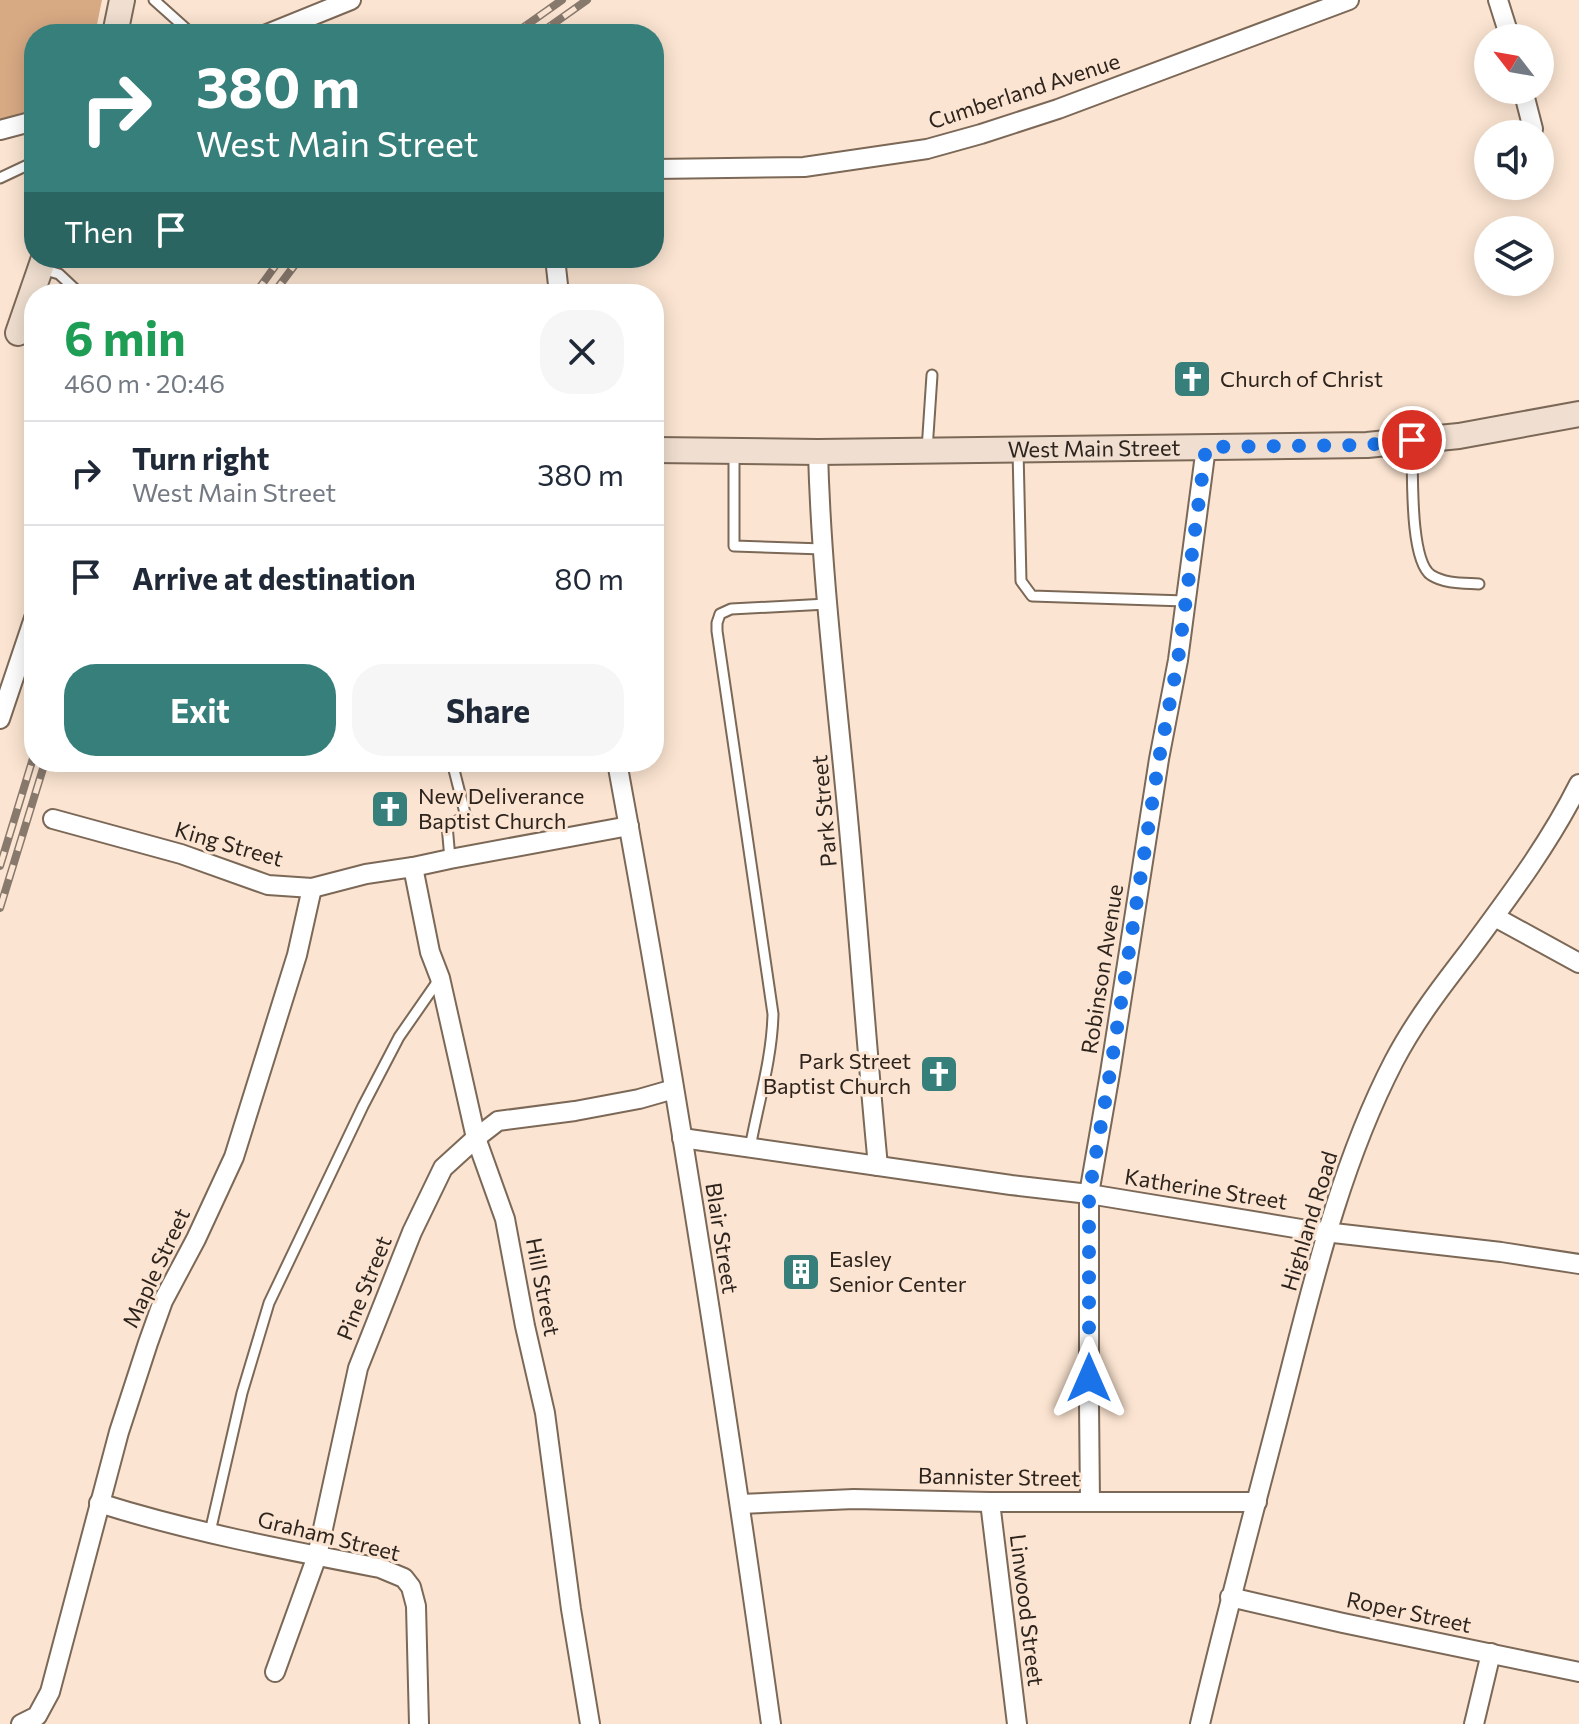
<!DOCTYPE html>
<meta charset="utf-8">
<style>
:root{--surface:#fff;--page:#f6f6f7;--text:#1f2937;--muted:#747a83;--line:#e0e1e3;--accent:#367f7b}
body{margin:0;font-family:Commissioner,sans-serif;background:var(--page);color:var(--text);height:100vh;display:flex;flex-direction:column;font-size:30px;white-space:nowrap}
*{box-sizing:border-box;margin:0}
p{font-size:26px;color:var(--muted)}
.icon{flex:none;width:44px;height:44px;fill:none;stroke:currentColor;stroke-width:2;stroke-linecap:round;stroke-linejoin:round}
.map{position:relative;flex:1;overflow:hidden}
.side{position:absolute;left:24px;top:284px;width:640px;height:488px;display:flex;flex-direction:column;background:var(--surface);border-radius:32px;box-shadow:0 4px 20px #0003}
.side>*{flex:none}
.guide{position:absolute;left:24px;top:24px;width:640px;height:244px;border-radius:32px;box-shadow:0 4px 20px #0003;background:#367f7b;color:#fff;overflow:hidden}
.needle{width:52px;rotate:301deg}
.buttons{position:absolute;left:1474px;top:24px;display:grid;gap:16px}
.buttons a{display:grid;place-items:center;width:80px;height:80px;border-radius:50%;background:var(--surface);box-shadow:0 4px 20px #0003;font-size:40px}
.pin{position:absolute;display:grid;place-items:center;width:68px;height:68px;color:#fff;margin:-34px;border:4px solid #fff;border-radius:50%;box-shadow:0 2px 8px #0007}
.me{position:absolute;width:88px;margin:-44px;rotate:0deg;stroke-linejoin:round;filter:drop-shadow(0 0 6px #0008)}
.turn{display:flex;align-items:center;gap:28px;height:168px;padding:0 40px;font-size:36px}
.turn .icon{width:104px;height:104px;stroke-width:2.5}
.turn b{display:block;font-size:56px;line-height:68px}
.then{display:flex;align-items:center;height:76px;padding:0 40px;background:#0003;gap:16px;font-size:30px}
.round{display:grid;place-items:center;flex:none;width:84px;height:84px;border-radius:32px;background:var(--page)}
.head{display:flex;align-items:center;justify-content:space-between;height:136px;padding:0 40px}
h1{font-size:48px;font-weight:700;line-height:60px;color:#1e9e55}
.action{display:flex;gap:16px;margin-top:auto;padding:16px 40px}
.action a{flex:1;height:92px;border-radius:32px;background:var(--accent);color:#fff;font-size:32px;font-weight:700;line-height:92px;text-align:center}
.action a+a{background:var(--page);color:var(--text)}
ul{padding:0;list-style:none}
li{display:flex;align-items:center;gap:24px;height:104px;padding:0 40px;border-top:2px solid var(--line)}
li div{flex:1}
li b{display:block;font-size:30px}
li em{font-style:normal}
.map>svg:first-child{display:block}
.green{fill:#d8aa84}
.lines{fill:none;stroke-linecap:round;stroke-linejoin:round}
.lane-casing{stroke:#7c6857;stroke-width:13}
.street-casing{stroke:#7c6857;stroke-width:22}
.secondary-casing{stroke:#7c6857;stroke-width:28}
.lane{stroke:#fff;stroke-width:9}
.street{stroke:#fff;stroke-width:18}
.secondary{stroke:#f0dfd0;stroke-width:24}
.rail-casing{stroke:#88796d;stroke-width:8}
.rail{stroke:#fbe4d1;stroke-width:5;stroke-dasharray:15;stroke-linecap:butt}
.route{stroke:#1a73e8;stroke-width:14;stroke-dasharray:0 25.2}
.labels{text-anchor:middle;stroke-width:6;stroke-linejoin:round;paint-order:stroke}
.street-label{font-size:22px;fill:#2d241e;stroke:#fbe4d1}
.poi-label{font-size:22px;fill:#2d241e;stroke:#fbe4d1;text-anchor:start}
</style>
<div class="map">
<svg width="1579" height="1724" viewBox="0 0 1579 1724">
<rect width="100%" height="100%" fill="#fbe4d1"/>
<polygon class="green" points="0,0 102,0 95,34 34,34 34,110 0,120"/>
<g class="lines">
<defs>
<g id="lane">
<polyline points="154,0 192,34"/>
<polyline points="0,178 34,162"/>
<polyline points="42,269 59,274 76,290 91,294"/>
<path d="M1412,441C1413,468 1409,560 1431,575C1445,584 1463,583 1479,584"/>
<polyline points="927,450 932,375"/>
<polyline points="1018,450 1021,581 1032,596 1185,601"/>
<polyline points="734,451 734,546 823,549"/>
<polyline points="450,859 447,825 466,817 452,762"/>
<path d="M750,1148C758,1104 772,1059 773,1014L717,631V623L720,614L731,609L827,604"/>
<polyline points="210,1532 242,1393 269,1303 363,1106 399,1037 440,978"/>
</g>
<g id="street">
<polyline points="1498,0 1510,38"/>
<polyline points="267,34 351,0"/>
<polyline points="1523,90 1533,129"/>
<polyline points="0,130 34,121"/>
<polyline points="654,169 804,167 927,149 981,134 1058,109 1349,0"/>
<polyline points="555,258 559,294"/>
<path d="M818,452C821,568 835,682 846,797C858,920 866,1043 878,1166"/>
<polyline points="0,719 34,618"/>
<path d="M617,762C676,1081 726,1402 771,1724"/>
<polyline points="53,819 181,854 268,885 312,888 366,874 413,867 450,859 629,826"/>
<polyline points="413,867 430,952 440,978 476,1138 505,1219 525,1326 545,1413 571,1609 590,1724"/>
<polyline points="1495,917 1579,963"/>
<polyline points="682,1138 1011,1185 1089,1194 1307,1230 1501,1252 1579,1264"/>
<polyline points="990,1502 1017,1724"/>
<polyline points="1090,1502 1089,1404 1089,1194 1110,1073 1159,759 1178,660 1206,447"/>
<path d="M99,1503C191,1532 286,1550 380,1568L404,1578L411,1587L416,1606L419,1724"/>
<polyline points="740,1504 854,1499 990,1502 1257,1502"/>
<polyline points="1230,1597 1343,1623 1579,1672"/>
<polyline points="275,1672 317,1556 358,1368 412,1232 443,1168 476,1138 498,1121 575,1111 639,1099 674,1089"/>
<polyline points="21,1724 37,1716 50,1692 119,1432 148,1343 163,1301 196,1239 234,1157 297,955 312,888"/>
<path d="M1200,1724C1226,1614 1256,1504 1284,1395C1313,1282 1340,1165 1394,1061C1415,1021 1442,986 1469,951C1509,897 1549,844 1579,784"/>
<polyline points="1474,1724 1491,1653"/>
</g>
<g id="secondary">
<polyline points="115,34 122,0"/>
<polyline points="18,333 44,258"/>
<path id="s1" d="M654,450L818,452L1367,445L1459,436L1579,414"/>
</g>
</defs>
<use href="#lane" class="lane-casing"/>
<use href="#street" class="street-casing"/>
<use href="#secondary" class="secondary-casing"/>
<use href="#lane" class="lane"/>
<use href="#street" class="street"/>
<use href="#secondary" class="secondary"/>
<defs>
<g id="rail">
<polyline points="514,34 562,0"/>
<polyline points="539,34 587,0"/>
<polyline points="255,294 281,258"/>
<polyline points="273,294 300,258"/>
<polyline points="0,866 34,755"/>
<polyline points="0,908 45,762"/>
</g>
</defs>
<use href="#rail" class="rail-casing"/>
<use href="#rail" class="rail"/>
</g>
<g class="lines">
<polyline class="route" points="1089,1378 1089,1194 1110,1073 1159,759 1178,660 1206,447 1367,445 1412,440"/>
</g>
<defs>
<symbol id="church-square" viewBox="-11 -11 22 22"><rect x="-9" y="-9" width="18" height="18" rx="4" fill="#367f7b" stroke="#fbe4d1"/><path d="M-1.2-6h2.4v3.5h3.3v2.4h-3.3V6h-2.4V-.1h-3.3v-2.4h3.3Z" fill="#fff"/></symbol>
<symbol id="building-square" viewBox="-11 -11 22 22"><rect x="-9" y="-9" width="18" height="18" rx="4" fill="#367f7b" stroke="#fbe4d1"/><path d="M-4-6H4V6H1V3H-1V6H-4ZM-2.5-4.3h1.7v1.8h-1.7ZM.8-4.3h1.7v1.8H.8ZM-2.5-1h1.7V.8h-1.7ZM.8-1h1.7V.8H.8Z" fill="#fff"/></symbol>
</defs>
<g fill-rule="evenodd">
<use href="#church-square" x="1170" y="357" width="44" height="44"/>
<use href="#church-square" x="368" y="787" width="44" height="44"/>
<use href="#church-square" x="917" y="1052" width="44" height="44"/>
<use href="#building-square" x="779" y="1250" width="44" height="44"/>
</g>
<g class="labels">
<g class="street-label">
<text transform="translate(1024 91) rotate(-18)" y="8">Cumberland Avenue</text>
<text dy="8" stroke="none"><textPath href="#s1" startOffset="440">West Main Street</textPath></text>
<text transform="translate(824 811) rotate(-95)" y="8">Park Street</text>
<text transform="translate(229 844) rotate(16)" y="8">King Street</text>
<text transform="translate(1102 969) rotate(-81)" y="8">Robinson Avenue</text>
<text transform="translate(1206 1189) rotate(9)" y="8">Katherine Street</text>
<text transform="translate(1309 1221) rotate(-73)" y="8">Highland Road</text>
<text transform="translate(722 1238) rotate(81)" y="8">Blair Street</text>
<text transform="translate(156 1268) rotate(-65)" y="8">Maple Street</text>
<text transform="translate(543 1287) rotate(79)" y="8">Hill Street</text>
<text transform="translate(364 1288) rotate(-68)" y="8">Pine Street</text>
<text transform="translate(999 1477) rotate(1)" y="8">Bannister Street</text>
<text transform="translate(329 1536) rotate(14)" y="8">Graham Street</text>
<text transform="translate(1027 1610) rotate(83)" y="8">Linwood Street</text>
<text transform="translate(1409 1612) rotate(12)" y="8">Roper Street</text>
</g>
<g class="poi-label">
<text x="1220" y="387">Church of Christ</text>
<text x="418" y="804">New Deliverance<tspan x="418" dy="25">Baptist Church</tspan></text>
<text x="911" y="1069" text-anchor="end">Park Street<tspan x="911" dy="25">Baptist Church</tspan></text>
<text x="829" y="1267">Easley<tspan x="829" dy="25">Senior Center</tspan></text>
</g>
</g>
</svg>
<div class="buttons">
<a><svg class="needle" viewBox="-14 -14 28 28"><path d="M0-13l5 13h-10z" fill="#e53935"/><path d="M0 13l5-13h-10z" fill="#747a83"/></svg></a>
<a><svg class="icon" aria-label="sound" viewBox="0 0 24 24"><path d="M4 9h4l5-4v14l-5-4H4zM17 9q2 3 0 6"/></svg></a>
<a><svg class="icon" aria-label="layers" viewBox="0 0 24 24"><path d="M12 4l9 5-9 5-9-5zM3 14l9 5 9-5"/></svg></a>
</div>
<div class="pin" style="left:1412px;top:440px;background:#d93025"><svg class="icon" aria-label="arrive" viewBox="0 0 24 24"><path d="M6 21V4h12l-3 4 3 4H6"/></svg></div>
<svg class="me" style="left:1089px;top:1378px" viewBox="-20 -20 40 40"><path d="M0-17L14 15 0 8-14 15z" fill="#1a73e8" stroke="#fff" stroke-width="4"/></svg>
<div class="guide">
<div class="turn"><svg class="icon" aria-label="right" viewBox="0 0 24 24"><path d="M7 20v-9h11M14 6l5 5-5 5"/></svg><div><b>380 m</b>West Main Street</div></div>
<div class="then">Then<svg class="icon" aria-label="arrive" viewBox="0 0 24 24"><path d="M6 21V4h12l-3 4 3 4H6"/></svg></div>
</div>
<section class="side">
<div class="head"><div><h1>6 min</h1><p>460 m · 20:46</p></div><a class="round"><svg class="icon" aria-label="close" viewBox="0 0 24 24"><path d="M6 6l12 12M18 6L6 18"/></svg></a></div>
<ul>
<li><svg class="icon" aria-label="right" viewBox="0 0 24 24"><path d="M7 20v-9h11M14 6l5 5-5 5"/></svg><div><b>Turn right</b><p>West Main Street</p></div><em>380 m</em></li>
<li><svg class="icon" aria-label="arrive" viewBox="0 0 24 24"><path d="M6 21V4h12l-3 4 3 4H6"/></svg><div><b>Arrive at destination</b></div><em>80 m</em></li>
</ul>
<div class="action"><a>Exit</a><a>Share</a></div>
</section>
</div>
